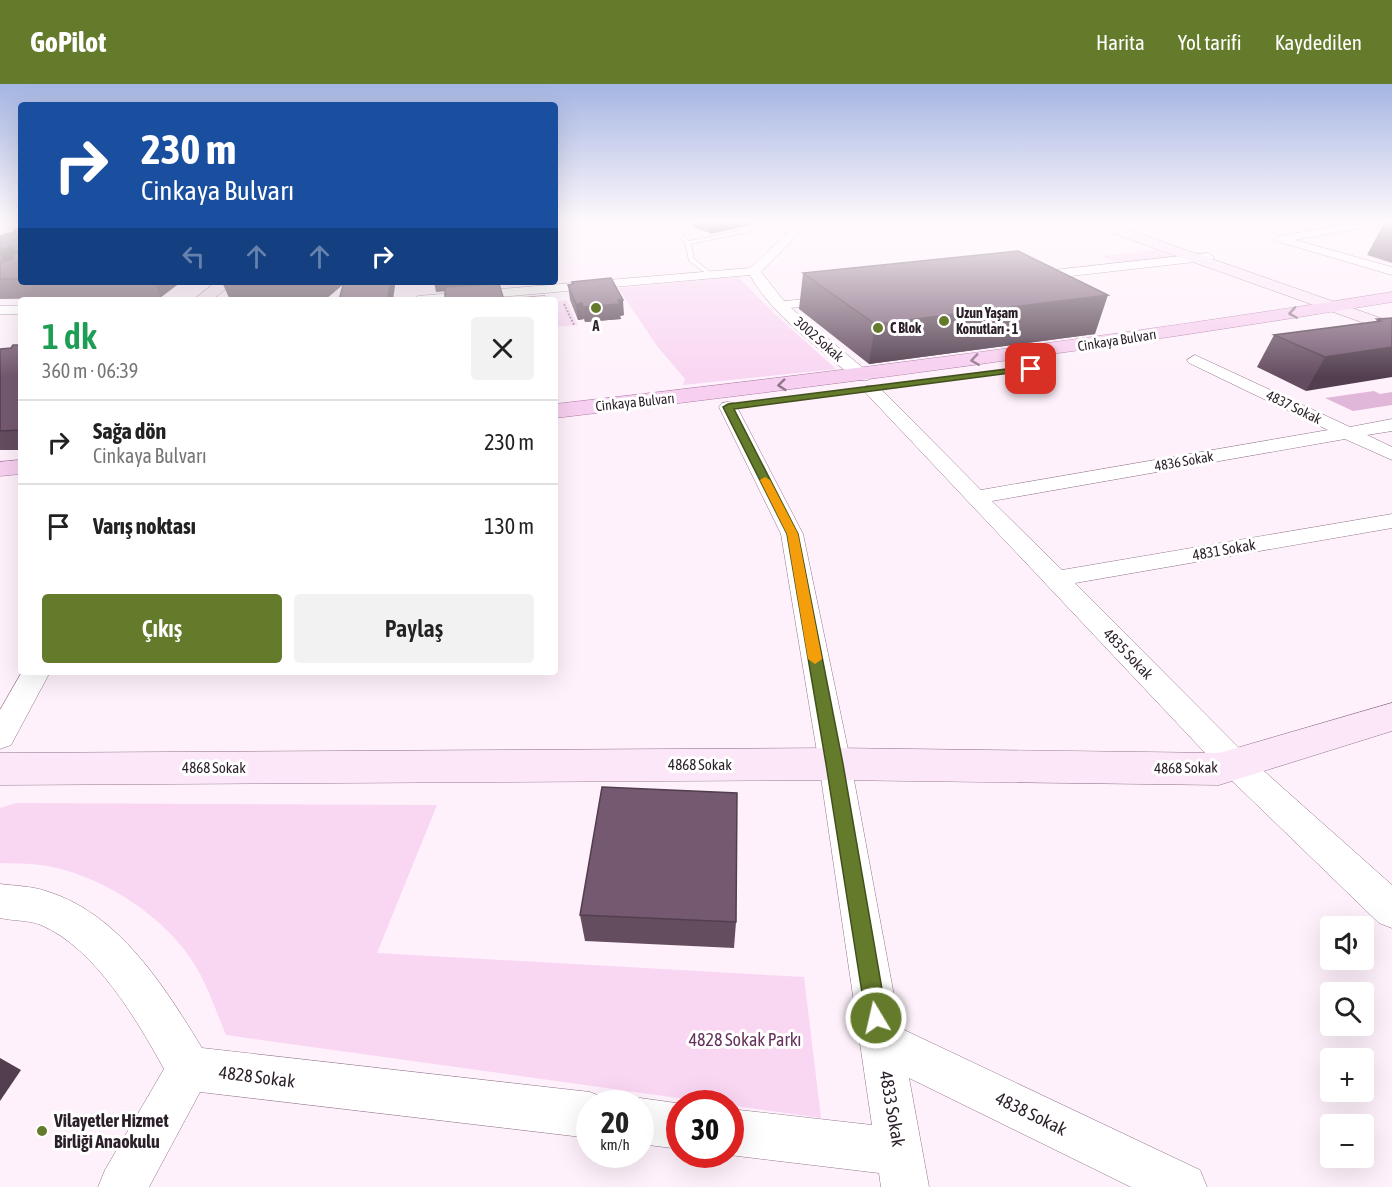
<!DOCTYPE html>
<html lang="tr">
<meta charset="utf-8">
<style>
:root{--surface:#fff;--page:#f2f2f2;--text:#222;--muted:#767676;--line:#e0e0e0;--accent:#657b2c}
body{margin:0;font-family:"Asap Condensed",sans-serif;background:var(--page);color:var(--text);height:100vh;display:flex;flex-direction:column;font-size:22px;white-space:nowrap}
*{box-sizing:border-box;margin:0}
p{font-size:20px;color:var(--muted)}
.icon{flex:none;width:33px;height:33px;fill:none;stroke:currentColor;stroke-width:2;stroke-linecap:round;stroke-linejoin:round}
.map{position:relative;flex:1;overflow:hidden}
.side{position:absolute;left:18px;top:213px;width:540px;height:378px;display:flex;flex-direction:column;background:var(--surface);border-radius:6px;box-shadow:0 6px 24px #0002}
.side>*{flex:none}
.guide{position:absolute;left:18px;top:18px;width:540px;height:183px;border-radius:6px;box-shadow:0 6px 24px #0002;background:#1a4fa0;color:#fff;overflow:hidden}
.controls{position:absolute;left:1320px;top:832px;display:grid;gap:12px}
.controls a{display:grid;place-items:center;width:54px;height:54px;border-radius:6px;background:var(--surface);box-shadow:0 6px 24px #0002;font-size:30px}
.speed{position:absolute;left:576px;top:1006px;display:flex;gap:12px;font-size:30px;font-weight:700;text-align:center}
.speed>*{display:grid;place-content:center;width:78px;height:78px;border-radius:50%;background:var(--surface);box-shadow:0 6px 24px #0002;line-height:1}
.speed small{font-size:15px;font-weight:400}
.speed .limit{border:9px solid #d22;background:#fff;color:#111}
.pin{position:absolute;display:grid;place-items:center;width:51px;height:51px;color:#fff;margin:-26px;border-radius:12px;box-shadow:0 3px 9px #0006}
.me{position:absolute;width:66px;margin:-33px;rotate:351deg;stroke-linejoin:round;filter:drop-shadow(0 0 4px #0008)}
.turn{display:flex;align-items:center;gap:21px;height:126px;padding:0 24px;font-size:27px}
.turn .icon{width:78px;height:78px;stroke-width:2.5}
.turn b{display:block;font-size:42px;line-height:51px}
.lanes{display:flex;align-items:center;height:57px;padding:0 24px;background:#0003;justify-content:center;gap:30px;direction:ltr}
.lanes .off{opacity:.35}
.round{display:grid;place-items:center;flex:none;width:63px;height:63px;border-radius:6px;background:var(--page)}
.headline{display:flex;align-items:center;justify-content:space-between;height:102px;padding:0 24px}
h1{font-size:36px;font-weight:600;line-height:45px;color:#1e9e55}
.cta{display:flex;gap:12px;margin-top:auto;padding:12px 24px}
.cta a{flex:1;height:69px;border-radius:6px;background:var(--accent);color:#fff;font-size:24px;font-weight:600;line-height:69px;text-align:center}
.cta a+a{background:var(--page);color:var(--text)}
ul{padding:0;list-style:none}
li{display:flex;align-items:center;gap:18px;height:84px;padding:0 24px;border-top:2px solid var(--line)}
li div{flex:1}
li b{display:block;font-size:22px}
li em{font-style:normal}
header{display:flex;align-items:center;gap:36px;box-sizing:border-box;height:84px;padding:0 30px;background:var(--accent);color:#fff}
header strong{font-size:28px}
nav{display:flex;gap:33px;margin-inline-start:auto;font-size:21px}
.map>svg:first-child{display:block}
.green{fill:#f9d6f2}
.water{fill:#e0b7d8}
.lines{fill:none;stroke-linecap:round;stroke-linejoin:round}
.lane-casing{stroke:#92748c;stroke-width:1}
.street-casing{stroke:#92748c;stroke-width:1}
.secondary-casing{stroke:#92748c;stroke-width:1}
.primary-casing{stroke:#ac7da4;stroke-width:1}
.path{stroke:#948791;stroke-width:2;stroke-dasharray:2 1.5;stroke-linecap:butt}
.lane{fill:#fff;fill-rule:evenodd}
.street{fill:#fff;fill-rule:evenodd}
.secondary{fill:#fbe7f8;fill-rule:evenodd}
.primary{fill:#f7cff0;fill-rule:evenodd}
.wall{fill:#654d60}
.shaded-wall{fill:#523e4e}
.building{fill:#755970;stroke:#523e4e;stroke-width:1.5}
.oneway{stroke:#91778c}
.route{fill:#657b2c;stroke:#42501d;stroke-width:1.5}
.slow{fill:#f59e0b}
.poi-dot{fill:#657b2c;stroke:#fff;stroke-width:2}
.labels{text-anchor:middle;stroke-width:6;stroke-linejoin:round;paint-order:stroke}
.far-poi-label{font-size:14px;font-weight:bold;fill:#2b1f29;stroke:#fff;text-anchor:start}
.far-street-label{font-size:14px;fill:#2b1f29;stroke:#fff}
.street-label{font-size:15px;fill:#2b1f29;stroke:#fff}
.near-park-label{font-size:18px;fill:#64325c;stroke:#fff}
.near-street-label{font-size:18px;fill:#2b1f29;stroke:#fff}
.near-poi-label{font-size:18px;font-weight:bold;fill:#2b1f29;stroke:#fff;text-anchor:start}
</style>
<header>
<strong>GoPilot</strong>
<nav><a>Harita</a><a>Yol tarifi</a><a>Kaydedilen</a></nav>
</header>
<div class="map">
<svg width="1392" height="1103" viewBox="0 0 1392 1103">
<rect width="100%" height="100%" fill="#fef1fb"/>
<g class="green">
<polygon points="1156,166 1175,174 1120,180 1102,172"/>
<polygon points="738,193 777,232 836,285 683,301 685,295 657,262 618,204"/>
<polygon points="567,216 578,241 555,243 555,218"/>
<path d="M16,719L437,721L377,869L804,893L821,1034L226,951C217,930 210,908 199,888C171,835 100,789 41,781C28,779 14,780 0,779V724Z"/>
</g>
<polygon class="water" points="1374,307 1380,310 1392,308 1392,321 1353,327 1325,314"/>
<g class="lines">
<defs>
<g id="lane">
<polygon points="667,139 673,139 677,143 692,139 690,143 679,146 689,157 748,145 758,139 765,139 752,147 691,160 694,175 713,190 711,193 689,177 685,159"/>
<polygon points="545,212 548,216 516,216 519,214"/>
</g>
<g id="street">
<path d="M798,139H809L761,188L784,217L842,212L844,215L842,218L837,219L791,224L868,288L870,292L868,296H856C822,266 771,231 750,191L465,216H411L418,212L750,184Z"/>
<polygon points="1354,139 1377,139 1372,142 1295,156 1392,183 1392,191 1276,157 1274,155 1280,152"/>
<polygon points="1208,169 1214,173 1212,176 1027,197 1021,193 1027,189"/>
<rect x="0" y="222" width="21" height="8"/>
<polygon points="1195,271 1350,343 1392,335 1392,347 1367,351 1392,363 1392,376 1345,355 992,417 1062,486 1392,430 1392,444 1075,499 1247,672 1392,801 1392,844 1379,839 1225,690 863,306 866,302 878,302 981,406 1328,346 1189,279 1187,276"/>
<polygon points="728,318 734,319 737,323 803,450 851,680 900,944 1200,1086 1207,1103 1131,1103 909,994 929,1103 881,1103 879,1089 729,1071 730,1025 872,1041 819,680 781,450 719,323 722,319"/>
<polygon points="22,588 50,588 11,661 0,665 0,626"/>
<path d="M0,800C15,802 31,802 46,807C119,829 164,902 202,964L590,1008L606,1015L608,1020H590V1054L200,1008L149,1103H98L105,1086L164,985C137,936 95,864 41,841C29,836 13,837 0,834Z"/>
<polygon points="640,1014 683,1020 680,1020 680,1065 640,1060 640,1020 625,1020"/>
</g>
<g id="secondary">
<polygon points="0,139 21,139 21,143 0,144"/>
<polygon points="1091,139 1109,139 1392,238 1392,249 1092,142"/>
<polygon points="216,198 235,198 212,216 193,216"/>
<polygon points="1392,619 1392,647 1219,701 835,696 0,701 0,669 835,664 1219,669"/>
</g>
<g id="primary">
<path d="M1392,208V218C1114,264 835,301 555,334V320C835,288 1114,253 1392,208Z"/>
<polygon points="21,376 21,390 0,392 0,378"/>
</g>
</defs>
<use href="#lane" class="lane-casing"/>
<use href="#street" class="street-casing"/>
<use href="#secondary" class="secondary-casing"/>
<use href="#primary" class="primary-casing"/>
<polyline class="path" points="564,220 574,241"/>
<use href="#lane" class="lane"/>
<use href="#street" class="street"/>
<use href="#secondary" class="secondary"/>
<use href="#primary" class="primary"/>
</g>
<g class="wall">
<polygon points="693,139 754,139 751,141 710,150 710,149 693,143"/>
<polygon points="1384,139 1392,139 1392,179 1367,171"/>
<polygon points="21,146 21,198 181,198 161,213 0,215 0,152 13,149"/>
<polygon points="803,189 1095,250 869,280 799,225"/>
<polygon points="572,198 624,231 620,232 621,235 585,238 584,235 578,236 570,216 568,201 572,201"/>
<polygon points="1392,234 1306,307 1257,283 1274,251 1376,238 1377,235"/>
<polygon points="21,261 21,366 0,366 0,265 11,264"/>
<polygon points="580,831 736,838 734,864 585,857"/>
</g>
<g class="shaded-wall">
<polygon points="710,139 754,139 751,141 710,150"/>
<polygon points="12,162 21,180 8,185 0,170 0,166"/>
<polygon points="154,198 181,198 161,213"/>
<polygon points="222,198 346,198 325,216 230,216"/>
<polygon points="390,198 394,198 395,202 393,216 388,216"/>
<polygon points="434,198 497,198 498,203 436,208"/>
<polygon points="1108,211 1095,250 869,280 875,240"/>
<polygon points="618,216 623,216 624,231 620,232 621,235 585,238 583,223"/>
<polygon points="582,219 584,235 578,236 576,220"/>
<polygon points="1392,263 1392,293 1306,307 1325,273"/>
<polygon points="0,974 21,986 0,1017"/>
</g>
<g class="building">
<polygon points="14,146 21,146 21,195 0,195 0,179 12,175 13,170 19,167 13,167 12,162 0,166 0,152 5,150 13,149"/>
<polygon points="1018,167 1108,211 875,240 803,189"/>
<polygon points="611,194 623,216 618,216 620,220 583,223 582,219 576,220 568,201 573,200 572,198"/>
<polygon points="344,198 390,198 388,216 339,216"/>
<polygon points="499,200 504,216 445,216 445,203"/>
<polygon points="1392,234 1392,263 1325,273 1274,251 1381,237 1377,235"/>
<polygon points="13,261 21,261 21,346 0,347 0,265 11,264"/>
<polygon points="602,703 737,709 736,838 580,831"/>
</g>
<defs><path id="oneway-chevron" d="M-2-3.5L2.5 0L-2 3.5" fill="none" stroke-width="1.6" stroke-linecap="round" stroke-linejoin="round" transform="scale(1.5)"/></defs>
<g class="oneway">
<use href="#oneway-chevron" transform="translate(1293 229) rotate(171)"/>
<use href="#oneway-chevron" transform="translate(975 276) rotate(172)"/>
<use href="#oneway-chevron" transform="translate(782 301) rotate(174)"/>
</g>
<linearGradient id="sky" x2="0" y2="1"><stop stop-color="#a5b5e2"/><stop offset="0.47" stop-color="#fff9fd"/><stop offset="1" stop-color="#fff9fd" stop-opacity="0"/></linearGradient>
<rect width="1392" height="293" fill="url(#sky)"/>
<polygon class="route" points="1031,282 1034,283 1034,286 734,325 798,450 843,680 887,934 884,941 876,944 869,941 866,934 826,680 787,450 723,323 728,320"/>
<polygon class="slow" points="765,393 770,396 798,450 822,575 815,580 808,575 787,450 760,396"/>
<g class="poi-dot">
<circle cx="596" cy="224" r="6"/>
<circle cx="944" cy="237" r="6"/>
<circle cx="878" cy="244" r="6"/>
<circle cx="42" cy="1047" r="6"/>
</g>
<g class="labels">
<g class="far-poi-label">
<text x="956" y="234">Uzun Yaşam<tspan x="956" dy="16">Konutları - 1</tspan></text>
<text x="596" y="247" text-anchor="middle">A</text>
<text x="890" y="249">C Blok</text>
</g>
<g class="far-street-label">
<text transform="translate(819 255) rotate(41)" y="5">3002 Sokak</text>
<text transform="translate(1117 256) rotate(-9)" y="5">Cinkaya Bulvarı</text>
<text transform="translate(635 318) rotate(-6)" y="5">Cinkaya Bulvarı</text>
<text transform="translate(1294 323) rotate(26)" y="5">4837 Sokak</text>
<text transform="translate(1184 377) rotate(-10)" y="5">4836 Sokak</text>
</g>
<g class="street-label">
<text transform="translate(1224 466) rotate(-10)" y="5">4831 Sokak</text>
<text transform="translate(1128 570) rotate(46)" y="5">4835 Sokak</text>
<text x="700" y="686">4868 Sokak</text>
<text x="214" y="689">4868 Sokak</text>
<text transform="translate(1186 684) rotate(-1)" y="5">4868 Sokak</text>
</g>
<g class="near-park-label">
<text x="745" y="962">4828 Sokak Parkı</text>
</g>
<g class="near-street-label">
<text transform="translate(257 993) rotate(7)" y="6">4828 Sokak</text>
<text transform="translate(892 1025) rotate(80)" y="6">4833 Sokak</text>
<text transform="translate(1031 1030) rotate(26)" y="6">4838 Sokak</text>
</g>
<g class="near-poi-label">
<text x="54" y="1043">Vilayetler Hizmet<tspan x="54" dy="21">Birliği Anaokulu</tspan></text>
</g>
</g>
</svg>
<div class="controls">
<a><svg class="icon" aria-label="sound" viewBox="0 0 24 24"><path d="M4 9h4l5-4v14l-5-4H4zM17 9q2 3 0 6"/></svg></a>
<a><svg class="icon" aria-label="search" viewBox="0 0 24 24"><circle cx="10" cy="10" r="6"/><path d="M15 15l6 6"/></svg></a>
<a>+</a>
<a>−</a>
</div>
<div class="speed"><div>20<small>km/h</small></div><div class="limit">30</div></div>
<div class="pin" style="left:1031px;top:285px;background:#d93025"><svg class="icon" aria-label="arrive" viewBox="0 0 24 24"><path d="M6 21V4h12l-3 4 3 4H6"/></svg></div>
<svg class="me" style="left:876px;top:934px" viewBox="-20 -20 40 40"><circle r="17" fill="#657b2c" stroke="#fff" stroke-width="3"/><path d="M0-11L8 9 0 5-8 9z" fill="#fff"/></svg>
<div class="guide">
<div class="turn"><svg class="icon" aria-label="right" viewBox="0 0 24 24"><path d="M7 20v-9h11M14 6l5 5-5 5"/></svg><div><b>230 m</b>Cinkaya Bulvarı</div></div>
<div class="lanes"><svg class="icon off" aria-label="left" viewBox="0 0 24 24"><path d="M17 20v-9H6M10 6l-5 5 5 5"/></svg><svg class="icon off" aria-label="ahead" viewBox="0 0 24 24"><path d="M12 20V5M6 11l6-6 6 6"/></svg><svg class="icon off" aria-label="ahead" viewBox="0 0 24 24"><path d="M12 20V5M6 11l6-6 6 6"/></svg><svg class="icon" aria-label="right" viewBox="0 0 24 24"><path d="M7 20v-9h11M14 6l5 5-5 5"/></svg></div>
</div>
<section class="side">
<div class="headline"><div><h1>1 dk</h1><p>360 m · 06:39</p></div><a class="round"><svg class="icon" aria-label="close" viewBox="0 0 24 24"><path d="M6 6l12 12M18 6L6 18"/></svg></a></div>
<ul>
<li><svg class="icon" aria-label="right" viewBox="0 0 24 24"><path d="M7 20v-9h11M14 6l5 5-5 5"/></svg><div><b>Sağa dön</b><p>Cinkaya Bulvarı</p></div><em>230 m</em></li>
<li><svg class="icon" aria-label="arrive" viewBox="0 0 24 24"><path d="M6 21V4h12l-3 4 3 4H6"/></svg><div><b>Varış noktası</b></div><em>130 m</em></li>
</ul>
<div class="cta"><a>Çıkış</a><a>Paylaş</a></div>
</section>
</div>
